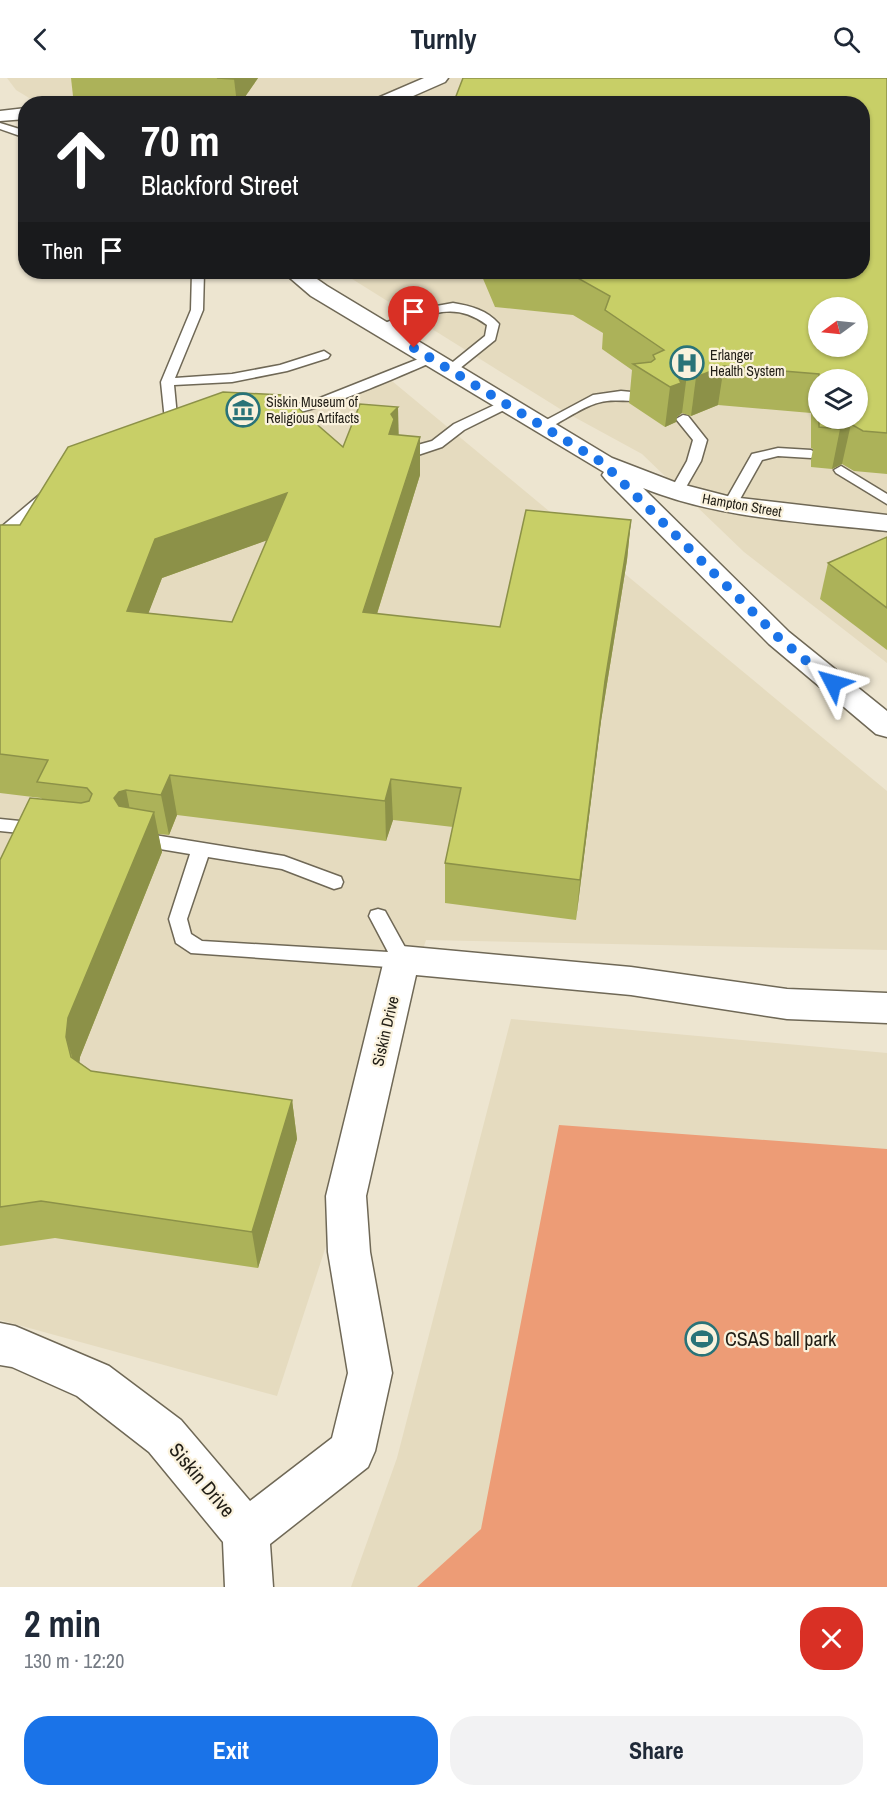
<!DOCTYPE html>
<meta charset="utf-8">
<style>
:root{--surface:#fff;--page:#f2f2f3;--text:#1f2937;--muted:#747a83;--accent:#1a73e8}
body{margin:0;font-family:"Archivo Narrow",sans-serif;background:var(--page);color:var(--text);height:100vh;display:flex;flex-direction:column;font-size:22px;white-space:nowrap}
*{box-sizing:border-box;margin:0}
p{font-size:20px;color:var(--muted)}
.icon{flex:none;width:33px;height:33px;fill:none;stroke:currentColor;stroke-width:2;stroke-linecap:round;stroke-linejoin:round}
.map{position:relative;height:1509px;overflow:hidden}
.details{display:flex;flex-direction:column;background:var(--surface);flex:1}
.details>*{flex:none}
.guide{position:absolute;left:18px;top:18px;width:852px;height:183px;border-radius:24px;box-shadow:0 2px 4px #0004;background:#202124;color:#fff;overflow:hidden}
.needle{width:39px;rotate:255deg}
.controls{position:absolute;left:808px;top:219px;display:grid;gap:12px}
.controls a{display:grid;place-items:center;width:60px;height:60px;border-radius:50%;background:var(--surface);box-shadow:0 2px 4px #0004;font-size:30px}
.pin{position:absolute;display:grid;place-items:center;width:51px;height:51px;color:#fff;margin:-62px -26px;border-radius:50% 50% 50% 0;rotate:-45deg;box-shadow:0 0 6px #0007}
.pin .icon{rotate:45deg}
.me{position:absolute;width:66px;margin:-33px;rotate:309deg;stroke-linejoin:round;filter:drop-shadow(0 0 4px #0008)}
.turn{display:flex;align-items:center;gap:21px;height:126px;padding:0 24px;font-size:27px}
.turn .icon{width:78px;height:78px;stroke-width:2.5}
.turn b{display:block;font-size:42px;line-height:51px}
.then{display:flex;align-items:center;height:57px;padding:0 24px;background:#0003;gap:12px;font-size:22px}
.round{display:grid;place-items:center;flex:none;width:63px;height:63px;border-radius:24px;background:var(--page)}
.overview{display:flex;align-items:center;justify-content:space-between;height:102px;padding:0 24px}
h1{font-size:36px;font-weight:700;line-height:45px}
.button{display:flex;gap:12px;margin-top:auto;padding:12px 24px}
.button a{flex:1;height:69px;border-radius:24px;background:var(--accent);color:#fff;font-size:24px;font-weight:700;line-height:69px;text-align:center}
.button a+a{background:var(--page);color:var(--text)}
header{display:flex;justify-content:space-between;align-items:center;height:78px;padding:0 24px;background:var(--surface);font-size:27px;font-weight:700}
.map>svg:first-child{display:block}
.built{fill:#e5dbbf;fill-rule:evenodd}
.green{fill:#ed9c76}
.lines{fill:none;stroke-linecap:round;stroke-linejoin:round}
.service-casing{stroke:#6f6856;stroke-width:3}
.minor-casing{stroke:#6f6856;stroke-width:3}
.service{fill:#fff;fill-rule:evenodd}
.minor{fill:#fff;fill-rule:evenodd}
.wall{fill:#acb259;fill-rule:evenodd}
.shaded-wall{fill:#8c9148}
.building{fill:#c8cf67;stroke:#8c9148;stroke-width:1.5;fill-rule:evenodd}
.route{stroke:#1a73e8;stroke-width:10;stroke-dasharray:0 18}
.labels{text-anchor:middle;stroke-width:4.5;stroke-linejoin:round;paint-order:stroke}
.far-poi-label{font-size:14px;fill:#211e16;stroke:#faf2dd;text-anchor:start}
.far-street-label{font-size:14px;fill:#211e16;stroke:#faf2dd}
.street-label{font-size:16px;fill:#211e16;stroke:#faf2dd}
.near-poi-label{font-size:20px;fill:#211e16;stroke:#faf2dd;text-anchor:start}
.near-street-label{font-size:20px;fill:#211e16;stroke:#faf2dd}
</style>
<header><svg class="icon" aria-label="back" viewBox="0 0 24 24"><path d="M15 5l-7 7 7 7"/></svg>Turnly<svg class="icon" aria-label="search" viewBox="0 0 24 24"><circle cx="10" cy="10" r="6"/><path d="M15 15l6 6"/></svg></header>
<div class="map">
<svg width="887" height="1509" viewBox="0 0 887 1509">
<rect width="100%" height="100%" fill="#ede5d0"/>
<g class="built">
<path d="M7,0H887V585L744,474L642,376L565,334L341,194H862V26H39L16,12ZM819,230H858V268H819ZM819,302H858V340H819Z"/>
<polygon points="392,303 887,713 887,872 426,862 277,1318 0,1242 0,478 144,368"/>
<polygon points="511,941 887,975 887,1509 351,1509 397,1380"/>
</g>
<polygon class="green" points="559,1047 887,1071 887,1509 417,1509 481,1451"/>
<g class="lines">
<defs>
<g id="service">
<polygon points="0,45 26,53 26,60 0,51"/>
<polygon points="192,194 204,194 203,232 175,300 232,296 280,287 324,273 330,277 328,280 287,293 232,304 174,307 178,349 171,353 166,352 161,304 191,232"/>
<path d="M453,225C471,228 487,232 499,246L495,262L454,295H444L443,292L485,258L487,247C449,218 420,243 381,253L375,249L420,231Z"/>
<path d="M431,276L437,280L435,283C410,293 287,351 269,333L276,329L310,324Z"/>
<path d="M621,313L642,315L649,319C641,326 619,321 607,323C587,325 565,342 547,351L542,352L535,348L593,317Z"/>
<polygon points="505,322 510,323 512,326 510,329 464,352 442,369 415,378 401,380 394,376 396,373 432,363 454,346"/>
<polygon points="683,337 688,338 707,362 701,383 682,416 677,417 670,413 687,383 693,362 676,341"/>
<polygon points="778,370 811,372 818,376 811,380 778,378 762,382 735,430 725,430 723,427 752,376"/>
<polygon points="841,388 887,416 887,426 836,395 834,392"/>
<polygon points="49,412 56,416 54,419 5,460 0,461 0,450 44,413"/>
<polygon points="0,741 40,745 46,746 49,751 46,756 40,757 0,753"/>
<polygon points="136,754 284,778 341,799 343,804 341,809 334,811 282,791 208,779 187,841 191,856 202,863 388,874 369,838 371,833 378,831 385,833 412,882 409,887 402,890 191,875 176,865 169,841 190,776 130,766 127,761 130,756"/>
</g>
<g id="minor">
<polygon points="424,0 448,0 445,4 395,26 370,26 373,22"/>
<polygon points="26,30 26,41 0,43 0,33"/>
<path d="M283,194H307L327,208L612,380L677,405L731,419L887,437V453C806,444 720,441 643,410L789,554L887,633V659L876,656L769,566L606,402L602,397L604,394L311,218Z"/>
<polygon points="402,868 631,889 787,911 887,915 887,945 787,941 631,917 416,897 366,1118 370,1174 392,1295 375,1373 368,1389 270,1466 273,1509 225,1509 223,1464 149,1374 77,1318 12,1289 0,1287 0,1245 15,1248 109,1288 181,1342 250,1423 332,1360 348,1295 328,1174 326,1118 384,882 389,872"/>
</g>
</defs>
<use href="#service" class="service-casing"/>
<use href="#minor" class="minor-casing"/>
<use href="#service" class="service"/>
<use href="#minor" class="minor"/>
</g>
<g class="wall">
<polygon points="71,0 258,0 240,26 176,26 73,18"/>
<path d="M887,0V396L854,393L842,386L832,391L811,389V382L813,371L811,370V335L718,327L691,338L682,335L677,339L676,344L665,349L629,325L632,292L602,271L603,255L573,237L495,229L481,196L445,194H862ZM819,302L858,340H819Z"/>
<path d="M399,357L420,397L377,536L500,549L631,442L627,482L601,643L576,842L445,825V785L453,749L393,742L386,763L177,737L169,757L158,756L162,774L80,979L79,984L91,993L292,1022L297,1061L258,1190L55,1160L0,1168V782L42,721L41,720L0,715V447H20L343,369ZM267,462L232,544L148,535L162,500Z"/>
<polygon points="887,459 887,572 820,521 828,485"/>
</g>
<g class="shaded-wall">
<polygon points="235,0 258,0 240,26 237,26 234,1"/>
<polygon points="724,288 718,327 691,338 696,299"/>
<polygon points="687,296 682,335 677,339 676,344 665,349 670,309 679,301"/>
<polygon points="398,329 399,367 389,356 391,336"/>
<polygon points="851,346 842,386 832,391 840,351"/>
<polygon points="420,359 420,397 365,574 363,534"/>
<polygon points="287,415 290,454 162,500 134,573 127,533 155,461"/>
<polygon points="631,442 627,482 601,643 576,842 580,802 605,603"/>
<polygon points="170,697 177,737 169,757 161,717"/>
<polygon points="391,701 393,742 386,763 385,723"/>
<polygon points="126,712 134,752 127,754 114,720 119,714"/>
<polygon points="154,734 162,774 80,979 78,998 66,959 68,940"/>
<polygon points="292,1022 297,1061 258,1190 252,1154"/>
</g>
<g class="building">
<polygon points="217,0 235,0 234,1"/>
<path d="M463,0H887V355L863,353L851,346L840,351L819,349V342L822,340H858V302H819V324V296L724,288L696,299L687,296L679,301L681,305L670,309L633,286L651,284L655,281L653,277L664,272L605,232L610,218L576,199L516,194H862V26H453ZM819,230H858V268H819Z"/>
<path d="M223,314L283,317L343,369L360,326L398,329L391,336L394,341L389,356L420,359L363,534L500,549L526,432L631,442L605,603L580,802L445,785L461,710L391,701L385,723L170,697L161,717L126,712L119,714L114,720L119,728L154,734L68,940L66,959L71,979L91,993L292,1022L252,1154L41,1123L0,1129V782L30,720L81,725L89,723L92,716L87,710L37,704L48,682L0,676V447H20L68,369ZM287,415L232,544L127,533L155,461Z"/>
<polygon points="887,459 887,530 828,485"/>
</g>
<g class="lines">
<polyline class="route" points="414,270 603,385 779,560 833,605"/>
</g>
<defs>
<symbol id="hospital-ring" viewBox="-11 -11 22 22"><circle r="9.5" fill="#faf2dd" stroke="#297378" stroke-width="1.5"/><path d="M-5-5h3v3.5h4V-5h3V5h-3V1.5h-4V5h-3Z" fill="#297378"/></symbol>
<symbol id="museum-ring" viewBox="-11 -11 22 22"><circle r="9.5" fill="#faf2dd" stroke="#297378" stroke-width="1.5"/><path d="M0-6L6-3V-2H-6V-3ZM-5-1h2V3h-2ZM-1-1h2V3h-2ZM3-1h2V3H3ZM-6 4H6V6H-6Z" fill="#297378"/></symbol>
<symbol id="stadium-ring" viewBox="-11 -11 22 22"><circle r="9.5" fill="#faf2dd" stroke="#297378" stroke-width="1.5"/><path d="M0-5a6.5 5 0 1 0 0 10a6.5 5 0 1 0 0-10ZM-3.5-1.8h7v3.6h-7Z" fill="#297378"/></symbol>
</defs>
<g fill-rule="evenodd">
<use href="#hospital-ring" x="668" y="266" width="38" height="38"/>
<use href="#museum-ring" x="224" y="313" width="38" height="38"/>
<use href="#stadium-ring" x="683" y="1242" width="38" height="38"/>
</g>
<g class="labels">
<g class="far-poi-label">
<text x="710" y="282">Erlanger<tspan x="710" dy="16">Health System</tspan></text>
<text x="266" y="329">Siskin Museum of<tspan x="266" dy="16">Religious Artifacts</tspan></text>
</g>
<g class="far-street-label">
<text transform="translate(742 427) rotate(10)" y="5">Hampton Street</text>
</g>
<g class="street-label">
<text transform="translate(385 953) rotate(-77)" y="6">Siskin Drive</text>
</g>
<g class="near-poi-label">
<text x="725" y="1268">CSAS ball park</text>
</g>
<g class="near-street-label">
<text transform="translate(202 1402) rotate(50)" y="7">Siskin Drive</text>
</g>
</g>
</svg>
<div class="controls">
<a><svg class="needle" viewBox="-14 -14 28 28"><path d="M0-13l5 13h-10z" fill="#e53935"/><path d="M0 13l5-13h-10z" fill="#747a83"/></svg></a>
<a><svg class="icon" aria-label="layers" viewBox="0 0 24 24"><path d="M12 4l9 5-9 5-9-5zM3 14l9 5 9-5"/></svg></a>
</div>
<div class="pin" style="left:414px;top:270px;background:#d93025"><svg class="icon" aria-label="arrive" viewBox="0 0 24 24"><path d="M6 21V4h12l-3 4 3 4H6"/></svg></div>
<svg class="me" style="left:833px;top:605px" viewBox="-20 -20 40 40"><path d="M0-17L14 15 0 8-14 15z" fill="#1a73e8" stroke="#fff" stroke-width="4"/></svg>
<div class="guide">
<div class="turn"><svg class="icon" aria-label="ahead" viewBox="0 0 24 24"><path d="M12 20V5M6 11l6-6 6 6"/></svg><div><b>70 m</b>Blackford Street</div></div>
<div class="then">Then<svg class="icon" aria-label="arrive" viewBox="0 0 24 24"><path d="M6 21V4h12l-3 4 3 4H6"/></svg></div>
</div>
</div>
<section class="details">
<div class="overview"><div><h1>2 min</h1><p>130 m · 12:20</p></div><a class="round" style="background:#d93025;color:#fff"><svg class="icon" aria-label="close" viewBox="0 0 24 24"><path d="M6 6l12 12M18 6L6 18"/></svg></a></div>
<div class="button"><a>Exit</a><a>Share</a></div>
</section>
